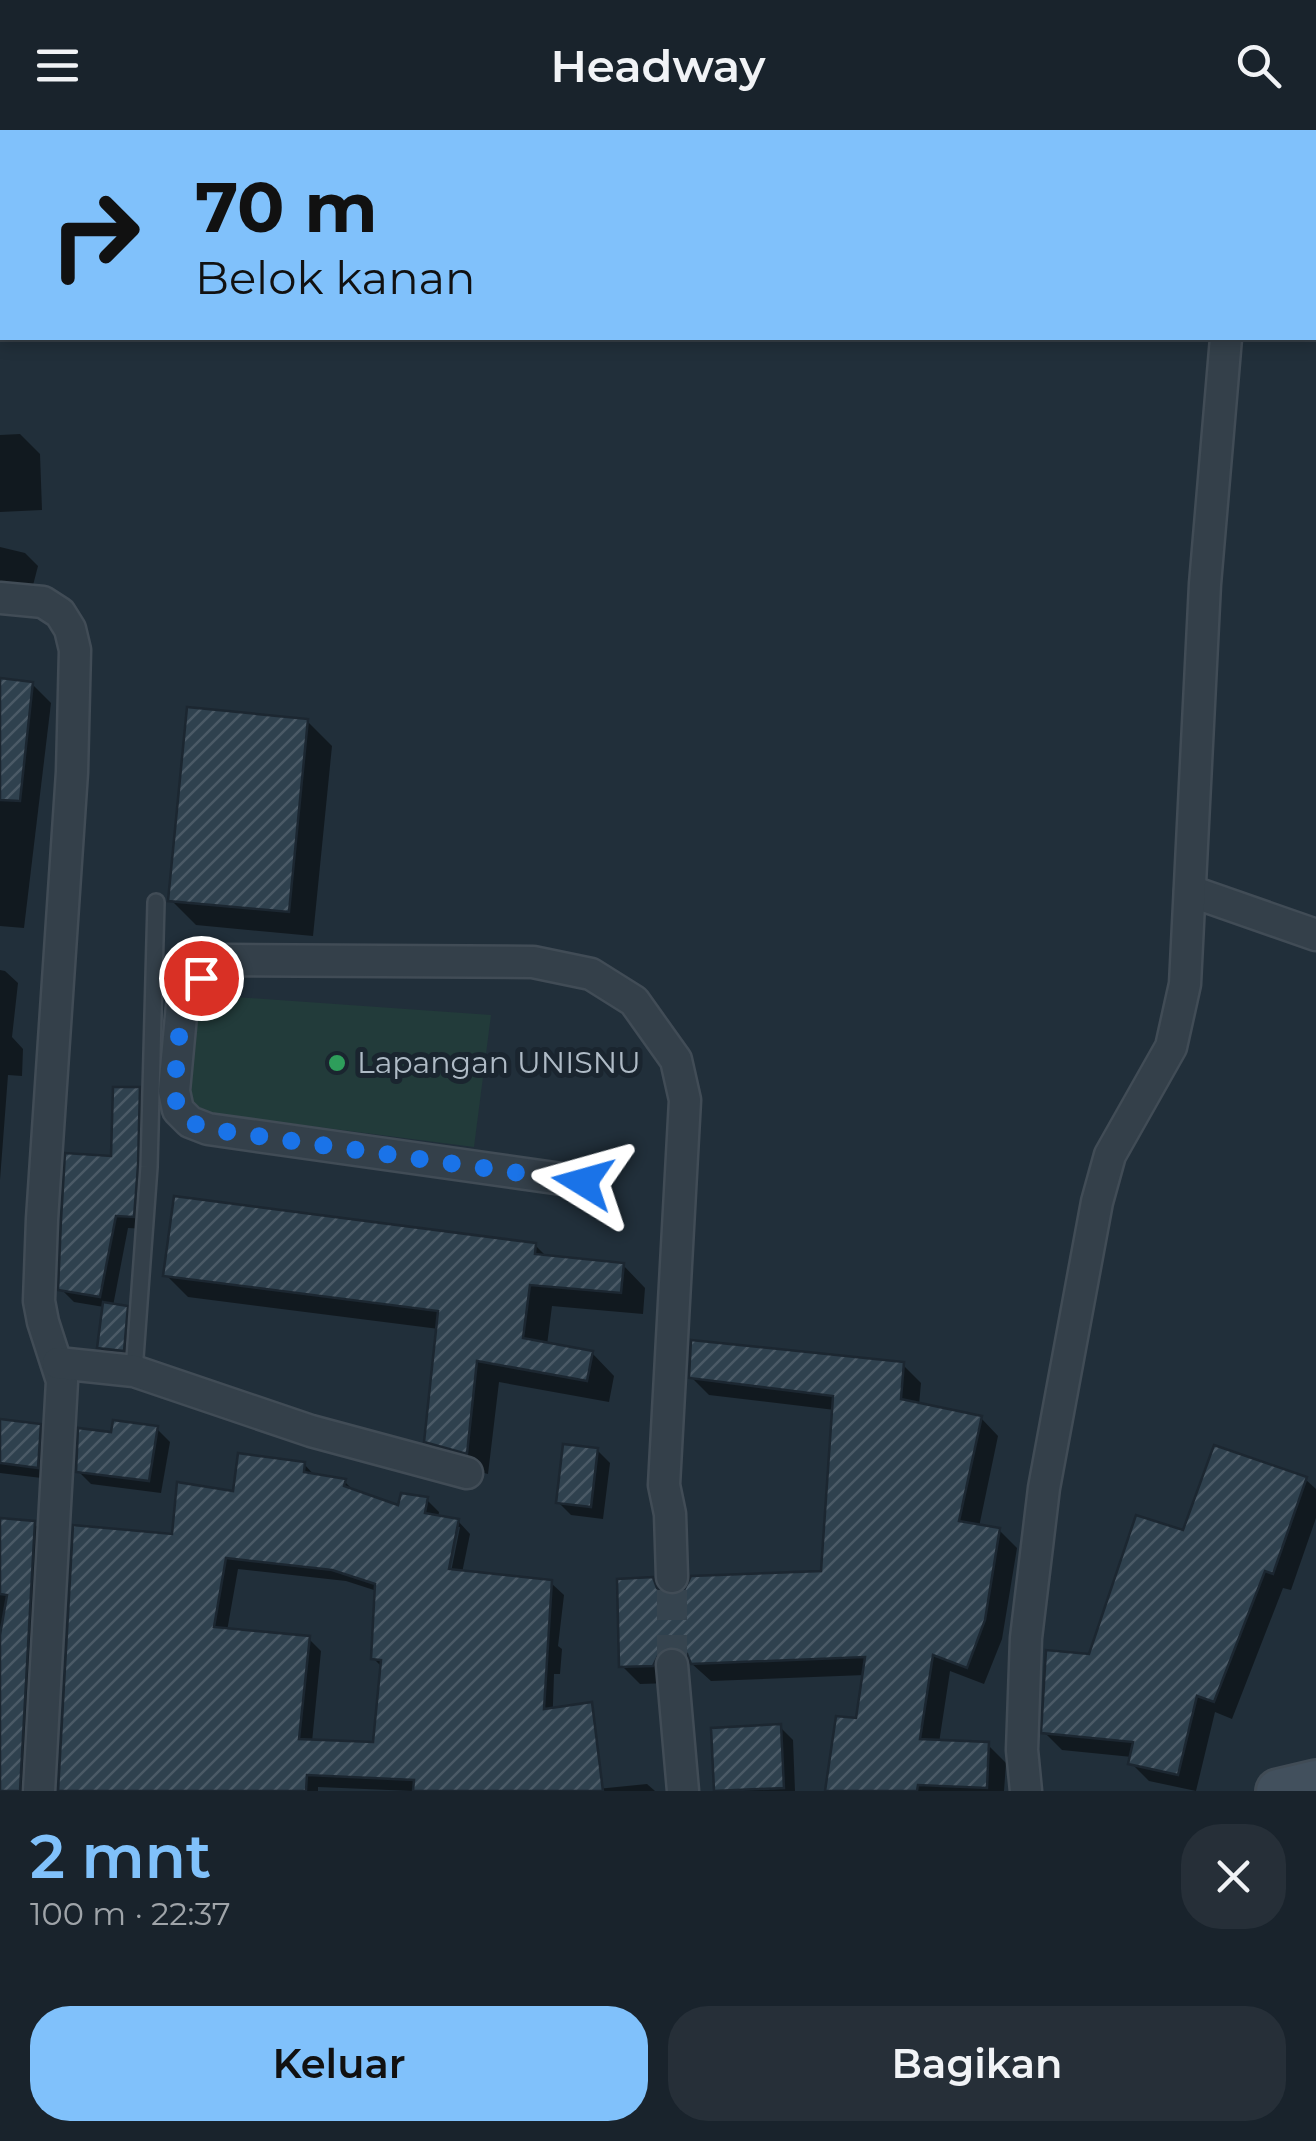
<!DOCTYPE html>
<html lang="id">
<meta charset="utf-8">
<style>
:root{--surface:#19232c;--page:#262f38;--text:#f1f3f6;--muted:#9fa4a9;--line:#374048;--accent:#80c1fb}
body{margin:0;font-family:Montserrat,sans-serif;background:var(--page);color:var(--text);height:100vh;display:flex;flex-direction:column;font-size:38px;white-space:nowrap}
*{box-sizing:border-box;margin:0}
p{font-size:32px;color:var(--muted)}
.icon{flex:none;width:55px;height:55px;fill:none;stroke:currentColor;stroke-width:2;stroke-linecap:round;stroke-linejoin:round}
.map{position:relative;height:1661px;overflow:hidden}
.panel{display:flex;flex-direction:column;background:var(--surface);flex:1}
.panel>*{flex:none}
.guide{position:absolute;left:0px;top:0px;width:1318px;height:210px;box-shadow:0 5px 15px #0003,0 0 0 2px var(--line);background:#80c1fb;color:#111;overflow:hidden}
.pin{position:absolute;display:grid;place-items:center;width:85px;height:85px;color:#fff;margin:-42px;border:5px solid #fff;border-radius:50%;box-shadow:0 2px 10px #0007}
.me{position:absolute;width:110px;margin:-55px;rotate:278deg;stroke-linejoin:round;filter:drop-shadow(0 0 8px #0008)}
.turn{display:flex;align-items:center;gap:35px;height:210px;padding:0 30px;font-size:45px}
.turn .icon{width:130px;height:130px;stroke-width:2.5}
.turn b{display:block;font-size:70px;line-height:85px}
.round{display:grid;place-items:center;flex:none;width:105px;height:105px;border-radius:40px;background:var(--page)}
.headline{display:flex;align-items:center;justify-content:space-between;height:170px;padding:0 30px}
h1{font-size:60px;font-weight:600;line-height:75px;color:var(--accent)}
.cta{display:flex;gap:20px;margin-top:auto;padding:20px 30px}
.cta a{flex:1;height:115px;border-radius:40px;background:var(--accent);color:#111;font-size:40px;font-weight:600;line-height:115px;text-align:center}
.cta a+a{background:var(--page);color:var(--text)}
header{display:flex;justify-content:space-between;align-items:center;height:130px;padding:0 30px;background:var(--surface);font-size:45px;font-weight:600}
.map>svg:first-child{display:block}
.garden{fill:#223b3a}
.shadow{fill:#0007;fill-rule:evenodd}
.building{fill:url(#building-hatch);stroke:#1c2731;stroke-width:2.5;fill-rule:evenodd}
.lines{fill:none;stroke-linecap:round;stroke-linejoin:round}
.minor-tunnel{stroke:#36444f;stroke-width:30;stroke-dasharray:30 15;stroke-linecap:butt}
.service-casing{stroke:#414c56;stroke-width:20}
.minor-casing{stroke:#414c56;stroke-width:35}
.secondary-casing{stroke:#414c56;stroke-width:48}
.service{stroke:#34404a;stroke-width:15}
.minor{stroke:#34404a;stroke-width:30}
.secondary{stroke:#42505d;stroke-width:42}
.route{stroke:#1a73e8;stroke-width:18;stroke-dasharray:0 32.4}
.leisure-dot{fill:#2e9e5b;stroke:#1a252f;stroke-width:4}
.labels{text-anchor:middle;stroke-width:10;stroke-linejoin:round;paint-order:stroke}
.poi-label{font-size:30px;fill:#afbbc6;stroke:#1a252f;text-anchor:start}
</style>
<header><svg class="icon" aria-label="menu" viewBox="0 0 24 24"><path d="M4 6h16M4 12h16M4 18h16"/></svg>Headway<svg class="icon" aria-label="search" viewBox="0 0 24 24"><circle cx="10" cy="10" r="6"/><path d="M15 15l6 6"/></svg></header>
<div class="map">
<svg width="1316" height="1661" viewBox="0 0 1316 1661">
<defs>
<pattern id="building-hatch" width="6" height="6" patternUnits="userSpaceOnUse" patternTransform="scale(2.5)"><rect width="6" height="6" fill="#2f414e"/><path d="M-1 1l2-2M0 6l6-6M5 7l2-2" fill="none" stroke="#4b5a66"/></pattern>
</defs>
<rect width="100%" height="100%" fill="#212f3a"/>
<polygon class="garden" points="194,864 491,885 474,1017 187,980"/>
<g class="shadow">
<polygon points="220,0 549,0 551,2 222,2"/>
<polygon points="20,304 40,324 42,380 0,382 0,305"/>
<polygon points="0,417 25,423 38,436 31,463 0,465"/>
<polygon points="0,551 32,554 51,573 24,798 0,796"/>
<polygon points="307,591 332,616 313,806 196,795 171,770"/>
<polygon points="0,840 5,841 18,853 12,907 23,919 22,946 8,945 0,1050"/>
<polygon points="139,960 152,973 146,1099 128,1098 113,1176 126,1178 139,1191 136,1233 112,1230 99,1217 104,1177 74,1172 61,1159"/>
<polygon points="535,1115 548,1128 623,1135 645,1158 643,1184 552,1176 547,1215 592,1223 614,1246 609,1272 499,1252 488,1344 449,1334 427,1311 439,1199 188,1167 166,1145"/>
<polygon points="903,1235 921,1253 919,1275 981,1288 998,1306 979,1397 999,1400 1017,1418 1002,1509 984,1554 950,1541 939,1613 988,1615 1006,1633 1004,1661 828,1661 858,1591 865,1545 711,1551 691,1533 678,1538 671,1553 640,1554 622,1536 652,1450 671,1468 824,1443 835,1280 709,1265 691,1247"/>
<polygon points="0,1292 40,1297 52,1309 50,1349 0,1343"/>
<polygon points="157,1299 170,1312 161,1363 91,1354 78,1341 113,1305"/>
<polygon points="597,1320 610,1333 603,1389 571,1385 558,1372"/>
<path d="M304,1334L316,1347L344,1351L356,1363L400,1379L427,1370L439,1382L438,1388L458,1391L470,1404L462,1443L551,1453L564,1465L558,1516L562,1519L560,1544H554L550,1661H412L318,1657V1661H60L174,1407L235,1364ZM455,1397H460L449,1452L444,1451ZM238,1439L346,1451L377,1461L373,1528L383,1538L375,1615L312,1612L321,1521L309,1509L227,1501Z"/>
<polygon points="1305,1349 1316,1359 1316,1388 1291,1460 1283,1458 1232,1589 1215,1582 1196,1661 1149,1651 1131,1633 1132,1627 1062,1620 1044,1602 1091,1527 1185,1404"/>
<polygon points="0,1391 34,1394 47,1406 33,1661 0,1661"/>
<polygon points="780,1597 793,1610 795,1661 717,1661 713,1600"/>
<polygon points="647,1654 655,1661 587,1661 587,1660"/>
</g>
<g class="building">
<polygon points="0,548 33,552 20,671 0,670"/>
<polygon points="187,577 308,589 289,782 168,771"/>
<polygon points="113,957 140,957 138,1036 134,1087 116,1086 100,1167 58,1160 61,1090 65,1023 111,1026"/>
<polygon points="174,1066 536,1113 535,1124 624,1133 621,1163 530,1155 523,1208 593,1221 587,1251 477,1231 467,1324 424,1312 438,1181 163,1146"/>
<polygon points="103,1172 128,1176 124,1221 97,1218"/>
<polygon points="691,1210 904,1232 901,1269 982,1286 959,1391 1000,1398 985,1490 967,1538 933,1525 920,1609 989,1612 987,1658 918,1655 917,1661 825,1661 836,1586 856,1588 865,1527 691,1534 687,1524 671,1516 661,1520 653,1536 619,1537 617,1449 653,1447 657,1458 672,1466 683,1462 691,1446 821,1441 833,1266 689,1248"/>
<polygon points="0,1289 41,1294 38,1338 0,1333"/>
<polygon points="113,1290 158,1296 149,1351 76,1342 78,1298 111,1302"/>
<polygon points="563,1314 598,1318 591,1377 556,1373"/>
<polygon points="1214,1315 1307,1347 1273,1444 1265,1441 1214,1572 1197,1566 1178,1645 1128,1634 1133,1612 1041,1603 1046,1520 1089,1524 1136,1385 1183,1400"/>
<path d="M238,1323L305,1332L304,1342L346,1349L344,1356L398,1375L401,1363L428,1367L425,1383L459,1389L449,1439L552,1450L544,1579L592,1572L603,1661H413L414,1650L307,1645L306,1661H58L73,1395L172,1404L177,1352L233,1361ZM226,1428L332,1440L375,1454L371,1529L381,1530L373,1612L299,1609L310,1506L214,1497Z"/>
<polygon points="0,1388 35,1391 20,1661 0,1661 0,1505 7,1465 0,1464"/>
<polygon points="781,1594 784,1658 714,1661 711,1598"/>
</g>
<g class="lines">
<polyline class="minor-tunnel" points="672,1535 672,1447"/>
<defs>
<polyline id="service" points="134,1241 149,1037 156,772"/>
<g id="minor">
<polyline points="1230,0 1230,2"/>
<polyline points="0,468 43,472 60,483 70,499 75,520 72,642 42,1089 39,1171 43,1192 62,1251 39,1661"/>
<polyline points="1190,761 1316,805"/>
<polyline points="583,1052 208,999 190,992 178,980 174,961 182,875 201,847 227,830 533,832 591,844 634,871 676,930 685,970 664,1355 670,1384 672,1447"/>
<polyline points="58,1233 134,1241 311,1301 467,1343"/>
<polyline points="672,1535 683,1661"/>
<polyline points="1026,1661 1022,1620 1026,1508 1044,1358 1097,1072 1110,1025 1171,917 1185,854 1205,454 1226,208"/>
</g>
<polyline id="secondary" points="1278,1661 1316,1652"/>
</defs>
<use href="#service" class="service-casing"/>
<use href="#minor" class="minor-casing"/>
<use href="#secondary" class="secondary-casing"/>
<use href="#service" class="service"/>
<use href="#minor" class="minor"/>
<use href="#secondary" class="secondary"/>
</g>
<g class="lines">
<polyline class="route" points="201,848 182,875 174,961 178,980 190,992 208,999 583,1052"/>
</g>
<circle class="leisure-dot" cx="337" cy="933" r="10"/>
<g class="labels">
<g class="poi-label">
<text x="357" y="943">Lapangan UNISNU</text>
</g>
</g>
</svg>
<div class="pin" style="left:201px;top:848px;background:#d93025"><svg class="icon" aria-label="arrive" viewBox="0 0 24 24"><path d="M6 21V4h12l-3 4 3 4H6"/></svg></div>
<svg class="me" style="left:583px;top:1052px" viewBox="-20 -20 40 40"><path d="M0-17L14 15 0 8-14 15z" fill="#1a73e8" stroke="#fff" stroke-width="4"/></svg>
<div class="guide">
<div class="turn"><svg class="icon" aria-label="right" viewBox="0 0 24 24"><path d="M7 20v-9h11M14 6l5 5-5 5"/></svg><div><b>70 m</b>Belok kanan</div></div>
</div>
</div>
<section class="panel">
<div class="headline"><div><h1>2 mnt</h1><p>100 m · 22:37</p></div><a class="round"><svg class="icon" aria-label="close" viewBox="0 0 24 24"><path d="M6 6l12 12M18 6L6 18"/></svg></a></div>
<div class="cta"><a>Keluar</a><a>Bagikan</a></div>
</section>
